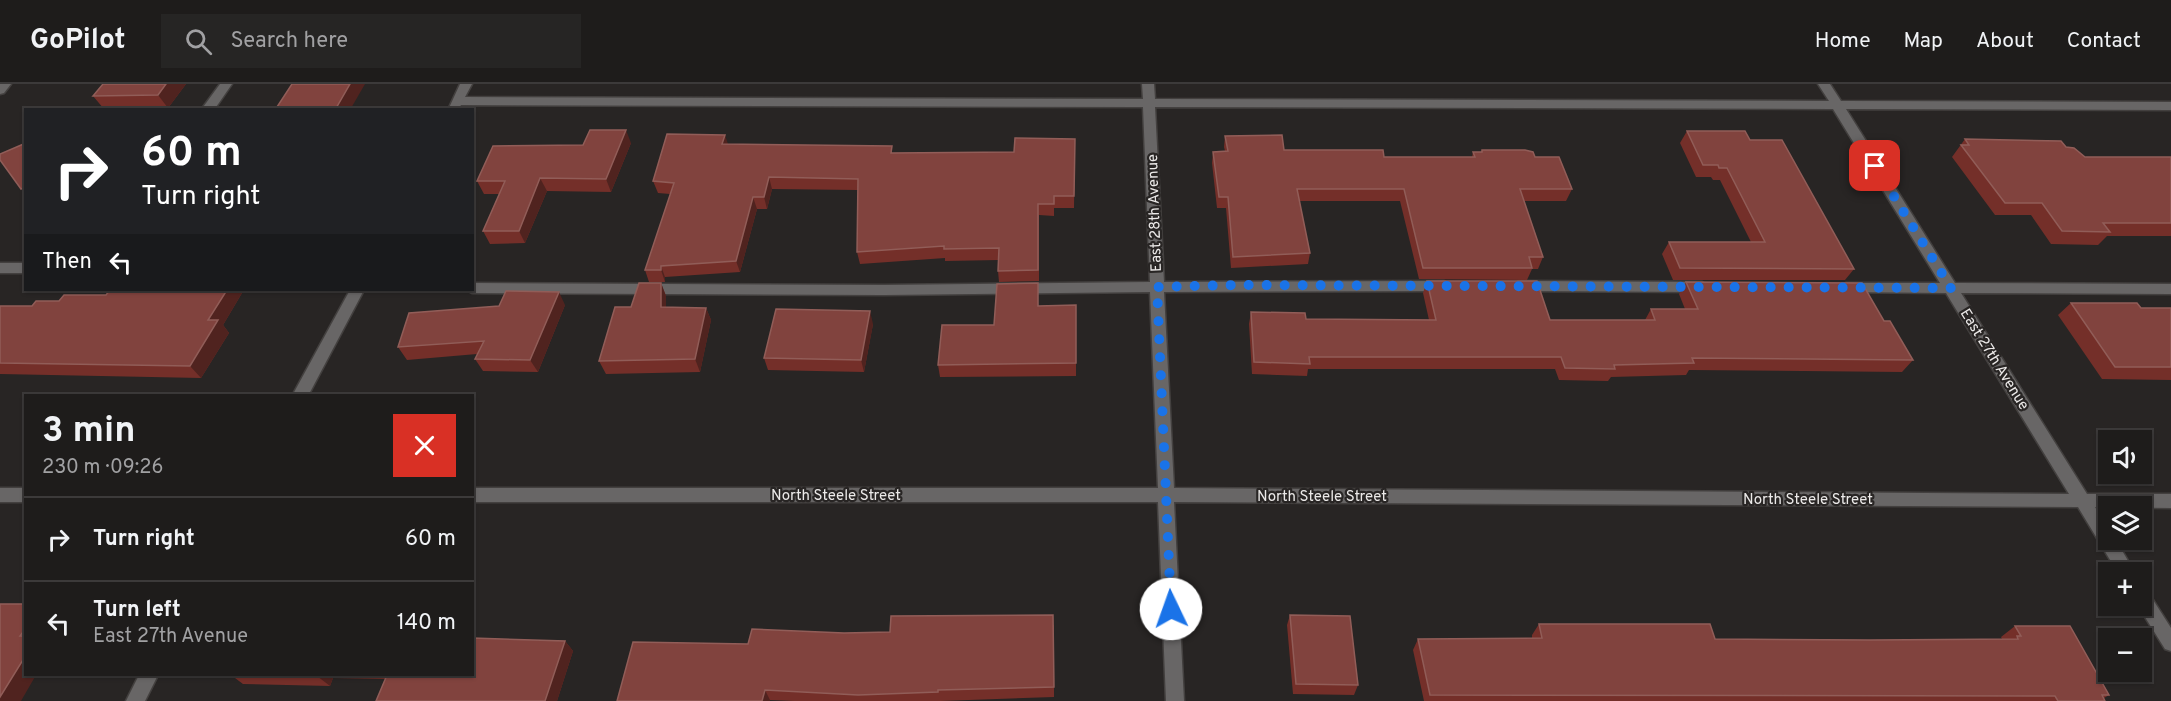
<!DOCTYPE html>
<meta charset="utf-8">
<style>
:root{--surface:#1e1c1b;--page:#262524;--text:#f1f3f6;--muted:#a1a1a3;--line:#3c3a3a}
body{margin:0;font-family:Overpass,sans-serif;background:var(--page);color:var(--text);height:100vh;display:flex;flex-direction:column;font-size:22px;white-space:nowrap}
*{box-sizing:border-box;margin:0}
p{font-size:20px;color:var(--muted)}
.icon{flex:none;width:33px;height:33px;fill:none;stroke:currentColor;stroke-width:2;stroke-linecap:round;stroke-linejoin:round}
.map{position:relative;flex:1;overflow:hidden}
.sheet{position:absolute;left:24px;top:310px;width:450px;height:282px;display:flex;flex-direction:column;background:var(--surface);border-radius:0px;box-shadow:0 2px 4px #0004,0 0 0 2px var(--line)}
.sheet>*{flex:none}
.guide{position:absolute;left:24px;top:24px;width:450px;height:183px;border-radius:0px;box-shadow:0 2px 4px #0004,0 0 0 2px var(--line);background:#202124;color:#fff;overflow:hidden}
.fabs{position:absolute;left:2098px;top:346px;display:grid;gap:12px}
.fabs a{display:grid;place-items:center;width:54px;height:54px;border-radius:0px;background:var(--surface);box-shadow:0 2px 4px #0004,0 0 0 2px var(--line);font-size:30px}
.pin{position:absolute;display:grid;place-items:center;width:51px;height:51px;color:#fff;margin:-26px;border-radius:12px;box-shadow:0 3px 9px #0006}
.me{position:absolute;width:66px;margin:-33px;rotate:357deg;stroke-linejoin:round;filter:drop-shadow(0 0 4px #0008)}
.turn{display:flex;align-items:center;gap:21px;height:126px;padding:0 18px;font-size:27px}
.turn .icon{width:78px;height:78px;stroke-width:2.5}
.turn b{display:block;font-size:42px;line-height:51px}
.then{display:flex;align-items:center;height:57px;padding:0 18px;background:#0003;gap:12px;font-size:22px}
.round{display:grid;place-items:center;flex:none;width:63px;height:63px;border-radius:0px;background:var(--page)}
.head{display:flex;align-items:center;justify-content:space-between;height:102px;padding:0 18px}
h1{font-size:36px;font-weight:700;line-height:45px}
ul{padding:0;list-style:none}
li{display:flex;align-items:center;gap:18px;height:84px;padding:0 18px;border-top:2px solid var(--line)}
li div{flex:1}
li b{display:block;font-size:22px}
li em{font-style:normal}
header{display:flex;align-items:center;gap:36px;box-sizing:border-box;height:84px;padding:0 30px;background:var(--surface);border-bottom:2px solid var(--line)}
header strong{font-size:28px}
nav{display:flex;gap:33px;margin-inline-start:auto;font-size:21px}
.search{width:420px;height:54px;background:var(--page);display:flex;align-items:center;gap:15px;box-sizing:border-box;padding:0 21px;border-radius:0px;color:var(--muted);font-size:22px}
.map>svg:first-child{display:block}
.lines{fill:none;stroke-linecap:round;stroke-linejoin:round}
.minor-casing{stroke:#43403f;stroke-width:3}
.minor{fill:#686666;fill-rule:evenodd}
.wall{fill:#742f29}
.shaded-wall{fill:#50231f}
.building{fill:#81433e;stroke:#915d58;stroke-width:1.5}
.route{stroke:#1a73e8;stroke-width:10;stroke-dasharray:0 18}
.labels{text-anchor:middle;stroke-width:4.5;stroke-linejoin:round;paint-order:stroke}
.street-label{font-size:15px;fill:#ebe9e8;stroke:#282524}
</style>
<header>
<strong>GoPilot</strong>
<div class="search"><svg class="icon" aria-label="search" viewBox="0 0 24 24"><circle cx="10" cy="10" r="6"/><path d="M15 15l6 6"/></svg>Search here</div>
<nav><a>Home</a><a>Map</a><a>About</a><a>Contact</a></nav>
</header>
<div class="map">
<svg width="2171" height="617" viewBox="0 0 2171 617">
<rect width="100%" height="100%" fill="#282524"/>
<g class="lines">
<defs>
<g id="minor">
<polygon points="0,0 11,0 4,9 0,10"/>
<polygon points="220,0 232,0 214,26 201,26"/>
<path d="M460,0H472L465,13L1143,15L1142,0H1154L1155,15L1829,17L1818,0H1830L1841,17L2171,18V26L1846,25L1955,199L2171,200V210L1961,209L2087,410H2171V424L2095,423L2109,446V456H2116L2135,489H2118L2078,423L1174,418L1184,617H1166L1158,418H472V404H1158L1150,208L884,211L472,209L466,206H472V199L884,201L1150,198L1143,23L461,21L458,26H448ZM1155,23L1833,25L1940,199H1846L1839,204L1841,208L1946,209L2069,410L1174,404L1164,208L1444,207L1451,202L1444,197L1164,198Z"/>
<rect x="0" y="179" width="26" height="10"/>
<polygon points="1519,197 1702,198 1709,203 1702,208 1519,207 1512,202"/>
<polygon points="350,206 364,206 308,312 292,312"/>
<rect x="0" y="404" width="26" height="14"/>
<polygon points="2142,505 2148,508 2171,544 2171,567 2165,565 2138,522 2142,522"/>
<polygon points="139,591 158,591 145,617 126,617"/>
</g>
</defs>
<use href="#minor" class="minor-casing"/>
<use href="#minor" class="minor"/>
</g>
<g class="wall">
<polygon points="186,0 168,24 104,25 93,12"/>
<polygon points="1687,47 1750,56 1854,185 1845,196 1673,196 1662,170 1669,158 1751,158 1720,96 1713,96 1711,93 1696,93 1680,59"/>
<polygon points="1225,52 1284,66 1384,73 1472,73 1473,68 1481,68 1482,66 1535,73 1572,105 1566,117 1524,117 1543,173 1538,185 1532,185 1527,196 1419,195 1400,117 1299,117 1310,169 1308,180 1231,184 1226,124 1217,124 1212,79 1213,68 1225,67 1224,63"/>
<polygon points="1075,55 1074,124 1054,124 1054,132 1039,131 1039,197 999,198 998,187 999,176 945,177 945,174 860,180 857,168 858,106 772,105 767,125 757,125 740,188 665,193 665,198 649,198 645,186 670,110 658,109 653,97 728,60 894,69 1014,68"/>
<polygon points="1965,55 2066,63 2085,73 2171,73 2171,152 2107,152 2098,161 2051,160 2031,131 1995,131 1952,73"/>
<polygon points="631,59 611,108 547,107 525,159 490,160 483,147 499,110 484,110 477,97 583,61"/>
<polygon points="1427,197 1550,236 1645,236 1651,225 1685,225 1679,210 1686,198 1884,237 1913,276 1902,288 1689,286 1686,291 1611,293 1608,297 1559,296 1555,285 1308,285 1307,292 1252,290 1249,240 1251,228 1306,235 1429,236 1423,209"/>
<polygon points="661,199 666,212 666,223 706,224 711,236 700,288 606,290 599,277 631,223"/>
<polygon points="240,207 242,209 223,241 229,249 201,294 0,290 0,222 32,222 59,217 106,211"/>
<polygon points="2071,219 2141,224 2171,224 2171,296 2102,295 2058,231"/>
<polygon points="565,221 538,288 483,287 475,275 477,270 407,276 398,263"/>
<polygon points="1076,221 1076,292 940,293 938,281 994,241 1039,222"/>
<polygon points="873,240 864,288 768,286 764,274"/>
<polygon points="1290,531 1358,601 1354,611 1293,610 1287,541"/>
<polygon points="1539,540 1715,555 1870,556 2002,555 2001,553 2015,542 2109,611 2104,614 2105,617 1424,617 1413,566 1418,555 1532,554 1532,551"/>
<polygon points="1054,541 1054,613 941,617 794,617 770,616 617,617 748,560 844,549 890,548"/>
<polygon points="472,554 565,557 573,567 557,617 376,617 386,595 333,594 330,602 243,600 231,591 472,591"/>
</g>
<g class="shaded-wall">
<polygon points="166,0 186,0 168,24 158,11"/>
<polygon points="350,0 365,0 350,26 335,26"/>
<polygon points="626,46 631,59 611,108 606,95"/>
<polygon points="725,51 729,63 722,60"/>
<polygon points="769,93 772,105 767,125 764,113"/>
<polygon points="540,94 547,107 525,159 519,147"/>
<polygon points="753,113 757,125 740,188 736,177"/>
<polygon points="661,182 665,193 665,198 661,186"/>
<polygon points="661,199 666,212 666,236 661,223"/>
<polygon points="227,206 241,206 240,207 242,209 223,241 229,249 201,294 190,282 208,236"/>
<polygon points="559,208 565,221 538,288 530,276"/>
<polygon points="706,224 711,236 700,288 695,275"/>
<polygon points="870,227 873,240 864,288 861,276"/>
<polygon points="26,544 26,555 20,552"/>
<polygon points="565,557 573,567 557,617 545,617"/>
<polygon points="26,571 26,591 36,591 21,617 0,617 0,613"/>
<polygon points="318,591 330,591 333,594 330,602 317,592"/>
<polygon points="765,606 770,616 770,617 762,617"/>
</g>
<g class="building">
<polygon points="103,0 166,0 158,11 93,12"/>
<polygon points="292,0 350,0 335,26 275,26"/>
<polygon points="590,46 626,46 606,95 540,94 519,147 483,147 505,97 477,97 493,62 583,61"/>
<polygon points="1687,47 1745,47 1750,56 1782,56 1854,185 1680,184 1669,158 1765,158 1727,84 1719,84 1718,81 1703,81"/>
<polygon points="667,50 725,51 722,60 892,62 891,69 1014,68 1015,54 1075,55 1074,112 1054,112 1054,120 1038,120 1038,186 998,187 999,164 944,165 944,162 857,168 858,95 769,93 764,113 753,113 736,177 661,182 661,186 645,186 674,99 653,97"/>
<polygon points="1282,51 1284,66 1383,66 1384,73 1475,73 1473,68 1482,68 1482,66 1525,66 1533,68 1535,73 1559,73 1572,105 1520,105 1543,173 1529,173 1532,184 1423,184 1404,105 1297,105 1310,169 1233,173 1228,113 1219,113 1213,68 1228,67 1225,52"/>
<polygon points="1965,55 2061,57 2066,63 2074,64 2085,73 2171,73 2171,139 2103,139 2110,148 2062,147 2042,119 2005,119 1961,61 1969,61"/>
<polygon points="26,59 26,103 21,105 0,76 0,70"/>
<polygon points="1427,197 1537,197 1550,236 1655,236 1651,225 1698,225 1686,198 1862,199 1884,237 1890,237 1913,276 1692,274 1694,279 1614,281 1615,285 1565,284 1561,273 1309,273 1310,280 1254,278 1251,228 1305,229 1306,235 1436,236"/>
<polygon points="639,199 661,199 661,223 706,224 695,275 599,277 615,223 631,223"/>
<polygon points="1038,199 1038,222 1076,221 1076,279 938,281 942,241 994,241 997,200"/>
<polygon points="110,206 227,206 208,236 218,236 190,282 0,279 0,222 32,222 36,217 59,217 64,211 106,211"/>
<polygon points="506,207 559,208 530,276 475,275 484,257 398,263 409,229 499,222"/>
<polygon points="2071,219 2137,219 2141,224 2171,224 2171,283 2115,283"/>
<polygon points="776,225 870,227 861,276 764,274"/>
<polygon points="0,520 26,520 26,544 20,552 26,552 26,571 0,613"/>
<polygon points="1053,531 1054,603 938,606 938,608 858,611 765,606 762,617 617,617 633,558 748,560 752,545 844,549 890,548 891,532"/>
<polygon points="1290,531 1350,532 1358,601 1296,600"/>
<polygon points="1539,540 1710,540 1715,555 1870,556 2018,555 2017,552 2021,552 2015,542 2070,542 2109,611 2102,611 2105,617 2058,617 2055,612 1430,611 1418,555 1542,554"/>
<polygon points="472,554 565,557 545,617 376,617 387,591 472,591"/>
<polygon points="284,591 318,591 317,592"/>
</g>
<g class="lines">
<polyline class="route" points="1171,525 1157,203 1237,201 1951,204 1875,82"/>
</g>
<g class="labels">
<g class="street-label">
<text transform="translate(1154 129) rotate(-92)" y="5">East 28th Avenue</text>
<text transform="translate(1995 275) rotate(58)" y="5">East 27th Avenue</text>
<text x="836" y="416">North Steele Street</text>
<text x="1322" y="417">North Steele Street</text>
<text x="1808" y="420">North Steele Street</text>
</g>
</g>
</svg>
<div class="fabs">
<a><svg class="icon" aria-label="sound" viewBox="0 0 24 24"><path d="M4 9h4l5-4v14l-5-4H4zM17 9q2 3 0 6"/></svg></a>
<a><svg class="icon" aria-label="layers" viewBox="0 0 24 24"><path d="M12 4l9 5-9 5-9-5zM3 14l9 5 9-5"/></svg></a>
<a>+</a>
<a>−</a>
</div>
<div class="pin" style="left:1875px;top:82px;background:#d93025"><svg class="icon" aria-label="arrive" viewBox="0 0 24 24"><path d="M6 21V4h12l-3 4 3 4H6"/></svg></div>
<svg class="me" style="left:1171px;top:525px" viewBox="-20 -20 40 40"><circle r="19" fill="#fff"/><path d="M0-13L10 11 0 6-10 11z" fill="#1a73e8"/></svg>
<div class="guide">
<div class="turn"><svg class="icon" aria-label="right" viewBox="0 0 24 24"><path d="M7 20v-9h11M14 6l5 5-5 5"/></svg><div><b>60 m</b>Turn right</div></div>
<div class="then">Then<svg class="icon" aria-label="left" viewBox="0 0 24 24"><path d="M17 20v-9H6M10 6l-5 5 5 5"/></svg></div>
</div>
<section class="sheet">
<div class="head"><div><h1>3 min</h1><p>230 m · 09:26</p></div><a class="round" style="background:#d93025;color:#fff"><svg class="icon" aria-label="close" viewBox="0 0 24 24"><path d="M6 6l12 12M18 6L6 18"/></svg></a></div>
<ul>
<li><svg class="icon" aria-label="right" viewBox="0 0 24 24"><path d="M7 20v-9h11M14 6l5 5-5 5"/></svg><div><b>Turn right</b></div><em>60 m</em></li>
<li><svg class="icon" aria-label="left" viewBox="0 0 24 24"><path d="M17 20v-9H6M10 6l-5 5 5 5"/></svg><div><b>Turn left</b><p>East 27th Avenue</p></div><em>140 m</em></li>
</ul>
</section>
</div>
